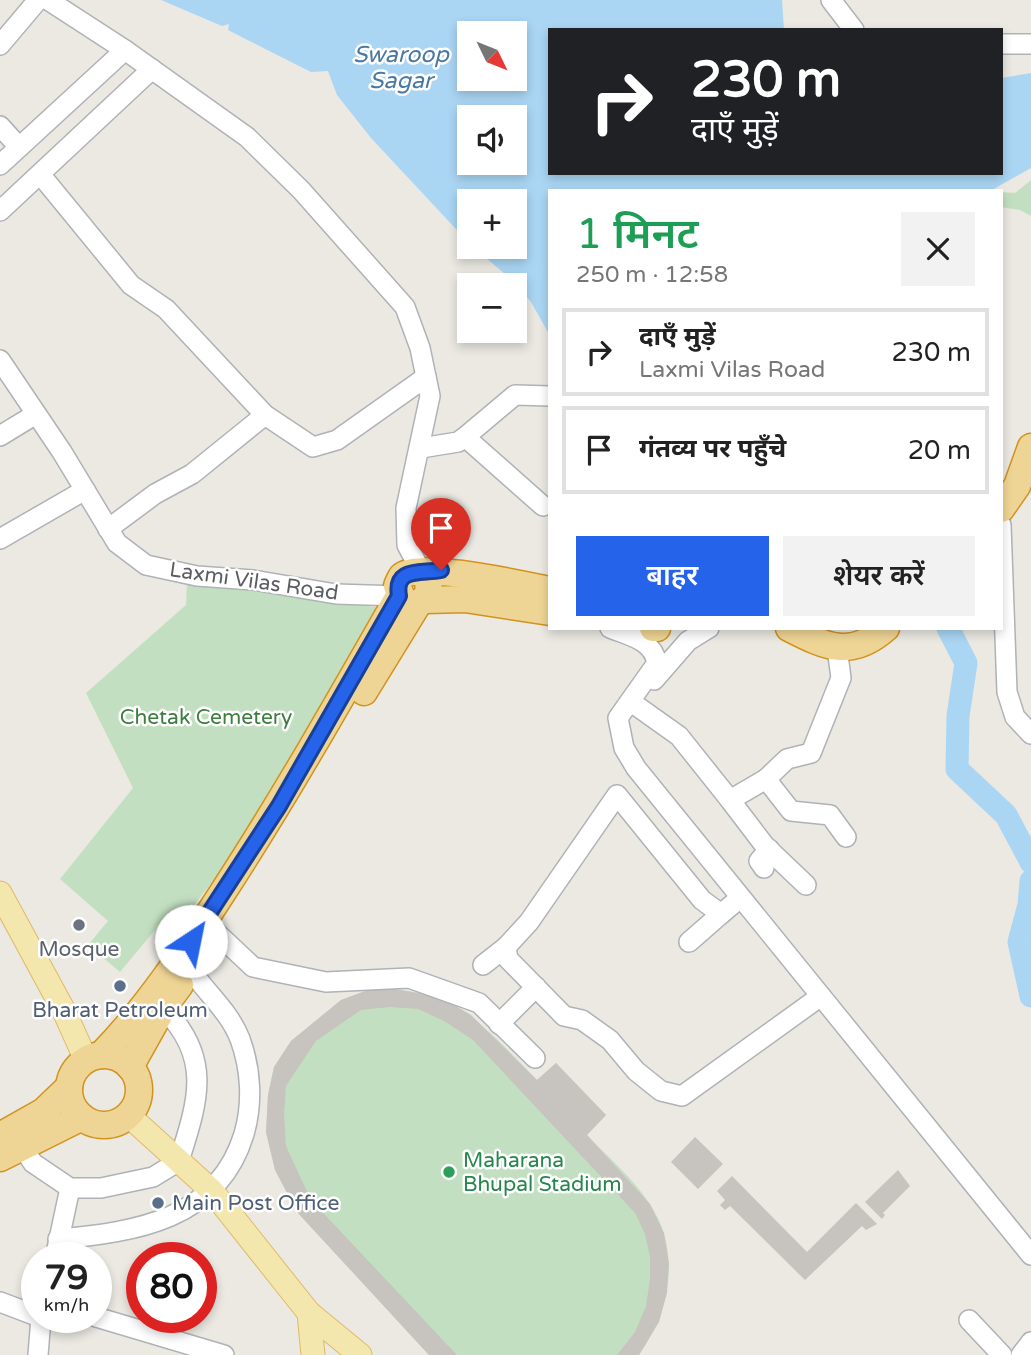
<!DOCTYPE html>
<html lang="hi">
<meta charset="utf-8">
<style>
:root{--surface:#fff;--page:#f2f2f2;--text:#222;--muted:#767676;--line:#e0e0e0;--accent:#2563eb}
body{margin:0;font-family:"Varela Round","Noto Sans Devanagari",sans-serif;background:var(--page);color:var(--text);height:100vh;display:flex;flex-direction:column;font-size:26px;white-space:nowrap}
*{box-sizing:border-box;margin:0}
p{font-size:23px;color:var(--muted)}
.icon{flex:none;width:38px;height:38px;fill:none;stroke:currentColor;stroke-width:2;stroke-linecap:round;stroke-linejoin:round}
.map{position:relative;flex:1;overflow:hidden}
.sheet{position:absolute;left:548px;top:189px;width:455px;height:441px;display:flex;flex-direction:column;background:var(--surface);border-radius:0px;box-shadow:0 4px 10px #0003}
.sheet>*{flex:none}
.banner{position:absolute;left:548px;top:28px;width:455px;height:147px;border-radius:0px;box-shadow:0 4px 10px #0003;background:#202124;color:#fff;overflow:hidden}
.needle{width:46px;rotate:133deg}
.tools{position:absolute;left:457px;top:21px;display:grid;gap:14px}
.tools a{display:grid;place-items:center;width:70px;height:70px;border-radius:0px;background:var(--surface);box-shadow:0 4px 10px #0003;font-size:35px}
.speed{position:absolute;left:21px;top:1242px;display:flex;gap:14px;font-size:35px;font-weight:700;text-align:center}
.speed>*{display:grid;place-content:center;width:91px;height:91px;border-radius:50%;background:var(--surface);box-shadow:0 4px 10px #0003;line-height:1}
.speed small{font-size:18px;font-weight:400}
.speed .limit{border:10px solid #d22;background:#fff;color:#111}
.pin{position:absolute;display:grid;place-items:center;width:60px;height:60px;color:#fff;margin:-72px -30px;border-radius:50% 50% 50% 0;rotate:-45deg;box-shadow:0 0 7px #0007}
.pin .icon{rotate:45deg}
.me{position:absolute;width:77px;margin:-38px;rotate:34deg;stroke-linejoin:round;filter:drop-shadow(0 0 5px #0008)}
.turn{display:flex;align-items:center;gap:24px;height:147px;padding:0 28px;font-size:32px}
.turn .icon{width:91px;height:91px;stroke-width:2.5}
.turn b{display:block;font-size:49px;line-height:60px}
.round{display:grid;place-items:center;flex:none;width:74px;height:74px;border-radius:0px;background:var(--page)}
.overview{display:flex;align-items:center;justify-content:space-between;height:119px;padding:0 28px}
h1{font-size:42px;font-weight:600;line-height:52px;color:#1e9e55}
.primary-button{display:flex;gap:14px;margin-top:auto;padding:14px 28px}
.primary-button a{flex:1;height:80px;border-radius:0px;background:var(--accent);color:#fff;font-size:28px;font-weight:600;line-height:80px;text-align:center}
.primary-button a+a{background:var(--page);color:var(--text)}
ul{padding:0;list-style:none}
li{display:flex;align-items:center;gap:21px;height:88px;margin:0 14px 10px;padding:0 14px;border:4px solid var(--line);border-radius:0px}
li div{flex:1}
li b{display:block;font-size:26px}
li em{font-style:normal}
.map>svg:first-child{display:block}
.green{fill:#c2e0c1}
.water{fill:#aad6f4;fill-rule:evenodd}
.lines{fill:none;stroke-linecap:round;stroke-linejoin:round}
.river{stroke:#aad6f4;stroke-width:23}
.building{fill:#c7c4bf}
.minor-casing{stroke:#afb2b6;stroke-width:22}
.major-casing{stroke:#dfba68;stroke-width:25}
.highway-casing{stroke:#d1931c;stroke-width:29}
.minor{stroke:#fff;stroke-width:19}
.major{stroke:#f4e7ae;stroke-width:23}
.highway{stroke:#efd595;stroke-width:26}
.route-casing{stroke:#184099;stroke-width:18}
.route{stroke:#2563eb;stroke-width:12}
.worship-dot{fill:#6b7280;stroke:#fff;stroke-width:2.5}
.service-dot{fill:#5c6f8a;stroke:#fff;stroke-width:2.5}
.leisure-dot{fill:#2e9e5b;stroke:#fff;stroke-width:2.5}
.labels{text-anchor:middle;stroke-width:5;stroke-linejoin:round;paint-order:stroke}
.street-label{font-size:21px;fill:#5a5d61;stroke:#fff}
.park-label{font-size:21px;fill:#3e7c3f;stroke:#fff}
.worship-label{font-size:21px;fill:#5b616d;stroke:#fff}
.service-label{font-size:21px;fill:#4e5e75;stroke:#fff}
.leisure-label{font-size:21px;fill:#27864d;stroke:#fff;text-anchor:start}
.water-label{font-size:23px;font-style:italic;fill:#4a78a3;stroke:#fff}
</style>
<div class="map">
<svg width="1031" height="1355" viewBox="0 0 1031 1355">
<rect width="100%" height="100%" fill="#ebe9e2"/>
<g class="green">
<polygon points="1031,180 1031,216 1020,210 1001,207 1001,192 1015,193"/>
<polygon points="187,582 382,608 252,829 173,933 160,924 120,972 88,945 108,921 60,879 133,788 86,693 186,605"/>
<path d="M394,989C462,995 492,1034 537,1080L556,1063L606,1115L587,1135C608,1157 633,1178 649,1203C682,1250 670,1311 639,1355H429L297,1212L275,1170L266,1132L268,1095L274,1067L291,1041L341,1000L368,990Z"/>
</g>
<path class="water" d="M161,0H782L784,30H550V173H1001V78L1031,73V168L990,191H550L549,334L531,302L512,280L473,247H514V201H469V243L371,138L337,95L328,71L311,72L228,30L229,24L222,26ZM469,33H514V79H469ZM469,117H514V163H469Z"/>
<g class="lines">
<g class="river">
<polyline points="948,628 966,663 958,716 957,769 1006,815 1031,862"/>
<polyline points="1031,881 1029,905 1019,942 1031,996"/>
</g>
</g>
<g class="building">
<polygon points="394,989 441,997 471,1015 537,1080 556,1063 606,1115 587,1135 650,1204 664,1233 669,1264 667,1293 659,1322 639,1355 617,1355 635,1332 646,1306 650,1279 650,1257 645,1234 635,1213 473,1040 444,1021 418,1009 390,1007 361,1010 316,1041 286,1086 284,1114 286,1146 311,1200 457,1355 429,1355 297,1212 275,1170 266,1132 268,1095 274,1067 291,1041 341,1000 368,990"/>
<polygon points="695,1137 723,1164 698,1189 671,1162"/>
<polygon points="898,1170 910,1186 883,1213 885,1215 882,1219 865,1202"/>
<polygon points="732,1176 807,1252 856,1203 877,1224 866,1230 862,1226 805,1280 730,1206 725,1210 720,1205 725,1200 717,1191"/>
</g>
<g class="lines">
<defs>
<g id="minor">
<polyline points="48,0 125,50 247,137 301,190 405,307 420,348 430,396 406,508 407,545 422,573"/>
<polyline points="831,0 854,30"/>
<polyline points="1001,44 1031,44"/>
<polyline points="0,45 38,0"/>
<polyline points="0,126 19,147"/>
<polyline points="0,165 125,50"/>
<polyline points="40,174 131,285 166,309 265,415 313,447 337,440 426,377"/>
<polyline points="0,211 152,69"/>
<polyline points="0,360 62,452 117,543 146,565 197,576 253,580 336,594 399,596"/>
<polyline points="0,436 36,414"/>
<polyline points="465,437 515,395 550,396"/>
<polyline points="421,448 458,442 465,437 543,506"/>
<polyline points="1001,525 1007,692 1015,717 1031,734"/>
<polyline points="108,529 155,494 192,474 265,415"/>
<polyline points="0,539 85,490"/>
<path d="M610,628C630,636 653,640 657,663L618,718L624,748L636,768L1031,1255"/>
<polyline points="654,680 688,641 709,628"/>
<polyline points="634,704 679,736 730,800 766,779 787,759 811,753 841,678 837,648"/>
<polyline points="766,779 791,811 830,815 846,837"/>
<polyline points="730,800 765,846 806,885"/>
<polyline points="764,868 759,861 769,849"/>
<polyline points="740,898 721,914 702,900 617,795 529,922 506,947 508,959 564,1016 582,1020 610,1040 636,1071 661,1091 682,1096 821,996"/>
<polyline points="204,921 253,967 326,982 409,978 479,1003 535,1058"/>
<polyline points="689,942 721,914"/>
<polyline points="483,965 506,947"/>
<polyline points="499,1024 536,987"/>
<path d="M23,1148L33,1163L70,1188H101L153,1177L179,1161C198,1101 213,1058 163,1008"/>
<path d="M58,1239C136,1232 218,1220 244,1134C253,1103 251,1069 240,1039C229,1011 207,994 191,970"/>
<polyline points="55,1258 70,1188"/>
<polyline points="0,1302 37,1316"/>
<polyline points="96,1317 224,1355"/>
<polyline points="969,1320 1002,1355"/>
<polyline points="38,1355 41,1318"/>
<polyline points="1021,1355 1031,1342"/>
</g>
<g id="major">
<polyline points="0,893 64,1011 86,1060"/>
<polyline points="128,1115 212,1191 309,1313 360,1355"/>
<polyline points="309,1313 313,1355"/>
</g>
<g id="highway">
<polyline points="1001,509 1017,486 1031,447"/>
<path d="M422,573L428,579L429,594L418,604L404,602L397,586C397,585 401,577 402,576C418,561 524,585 550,590"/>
<polyline points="425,600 465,599 550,612"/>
<polyline points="653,628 657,628"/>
<path d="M789,628C826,647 851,659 886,628"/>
<polyline points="364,692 418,604"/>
<path d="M101,1055C146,1009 184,952 219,898C283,800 341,698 399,596"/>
<circle cx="104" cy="1090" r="35"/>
<polyline points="130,1067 163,1008 180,985"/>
<polyline points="0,1136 44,1111 69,1087"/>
<polyline points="0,1158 82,1117"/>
</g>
</defs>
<use href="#minor" class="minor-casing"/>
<use href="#major" class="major-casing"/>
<use href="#highway" class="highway-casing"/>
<use href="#minor" class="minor"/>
<use href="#major" class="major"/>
<use href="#highway" class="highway"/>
</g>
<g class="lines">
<defs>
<path id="route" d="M191,941L279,806L399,596C394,567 421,574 441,570"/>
</defs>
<use href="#route" class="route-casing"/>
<use href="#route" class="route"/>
</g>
<circle class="worship-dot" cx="79" cy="925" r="7"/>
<g class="service-dot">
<circle cx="120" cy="986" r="7"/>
<circle cx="158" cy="1203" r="7"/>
</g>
<circle class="leisure-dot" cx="449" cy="1172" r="7"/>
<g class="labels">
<g class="street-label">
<text transform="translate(254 581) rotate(8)" y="7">Laxmi Vilas Road</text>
</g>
<g class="park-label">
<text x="206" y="724">Chetak Cemetery</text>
</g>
<g class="worship-label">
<text x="79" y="956">Mosque</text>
</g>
<g class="service-label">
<text x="120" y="1017">Bharat Petroleum</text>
<text x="172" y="1210" text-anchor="start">Main Post Office</text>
</g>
<g class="leisure-label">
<text x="463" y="1167">Maharana<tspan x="463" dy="24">Bhupal Stadium</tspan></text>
</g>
<g class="water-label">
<text x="401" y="62">Swaroop<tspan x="401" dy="26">Sagar</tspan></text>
</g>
</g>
</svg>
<div class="tools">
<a><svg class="needle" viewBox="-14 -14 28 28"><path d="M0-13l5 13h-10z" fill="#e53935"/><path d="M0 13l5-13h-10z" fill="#767676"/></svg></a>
<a><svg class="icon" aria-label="sound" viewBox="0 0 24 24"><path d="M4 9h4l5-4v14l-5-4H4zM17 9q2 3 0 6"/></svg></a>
<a>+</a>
<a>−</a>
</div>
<div class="speed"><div>79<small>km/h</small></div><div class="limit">80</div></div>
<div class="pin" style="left:441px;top:570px;background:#d93025"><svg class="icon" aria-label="arrive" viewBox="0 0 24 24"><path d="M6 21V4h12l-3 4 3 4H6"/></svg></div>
<svg class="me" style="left:191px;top:941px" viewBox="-20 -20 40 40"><circle r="19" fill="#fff"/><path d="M0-13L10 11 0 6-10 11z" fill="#2563eb"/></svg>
<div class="banner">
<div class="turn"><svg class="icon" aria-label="right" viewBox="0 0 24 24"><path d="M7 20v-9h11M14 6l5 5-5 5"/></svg><div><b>230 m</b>दाएँ मुड़ें</div></div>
</div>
<section class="sheet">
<div class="overview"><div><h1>1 मिनट</h1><p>250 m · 12:58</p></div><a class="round"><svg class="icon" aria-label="close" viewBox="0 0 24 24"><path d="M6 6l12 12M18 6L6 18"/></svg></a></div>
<ul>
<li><svg class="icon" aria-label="right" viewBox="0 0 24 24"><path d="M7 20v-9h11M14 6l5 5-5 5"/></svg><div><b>दाएँ मुड़ें</b><p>Laxmi Vilas Road</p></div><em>230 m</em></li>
<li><svg class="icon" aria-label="arrive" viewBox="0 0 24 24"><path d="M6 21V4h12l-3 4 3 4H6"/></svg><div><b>गंतव्य पर पहुँचे</b></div><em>20 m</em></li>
</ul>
<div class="primary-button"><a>बाहर</a><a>शेयर करें</a></div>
</section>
</div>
